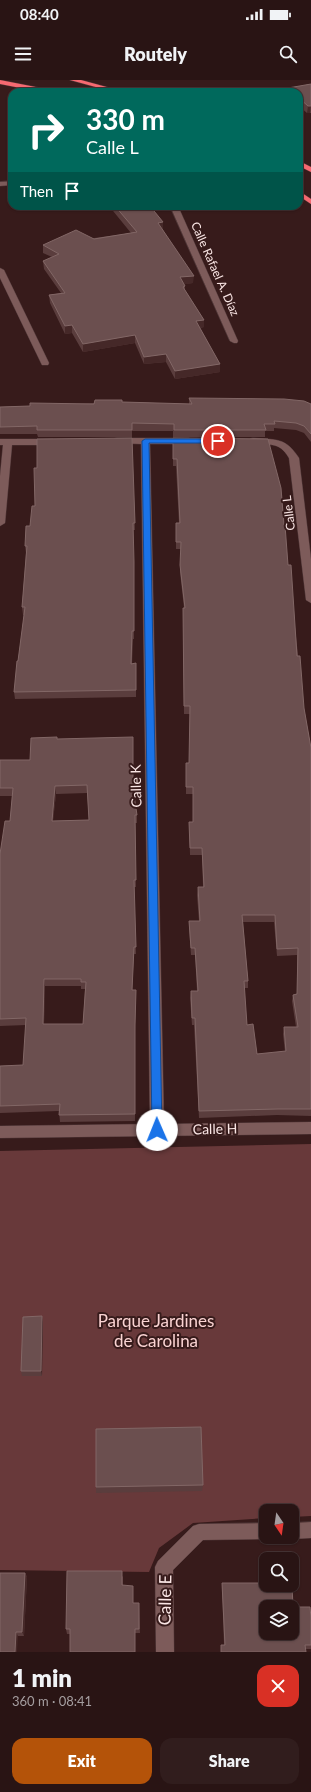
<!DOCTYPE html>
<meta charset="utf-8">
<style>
:root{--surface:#291414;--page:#311d1d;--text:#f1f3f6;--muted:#a59ea0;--line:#453334;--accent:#b45309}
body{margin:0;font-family:Lato,sans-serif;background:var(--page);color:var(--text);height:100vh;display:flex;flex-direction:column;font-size:15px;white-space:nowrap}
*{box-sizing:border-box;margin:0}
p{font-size:13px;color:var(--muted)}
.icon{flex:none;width:22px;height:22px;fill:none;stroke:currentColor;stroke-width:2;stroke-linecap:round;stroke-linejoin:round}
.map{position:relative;height:1572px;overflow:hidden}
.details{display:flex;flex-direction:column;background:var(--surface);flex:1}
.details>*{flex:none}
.hud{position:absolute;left:8px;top:8px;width:295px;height:122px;border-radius:12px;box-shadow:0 1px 3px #0004,0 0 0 1px var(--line);background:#00695c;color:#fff;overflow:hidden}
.needle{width:26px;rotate:167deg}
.tools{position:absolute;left:259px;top:1424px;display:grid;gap:8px}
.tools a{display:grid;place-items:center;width:40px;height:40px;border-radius:8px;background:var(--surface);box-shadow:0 1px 3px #0004,0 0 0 1px var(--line);font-size:20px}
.pin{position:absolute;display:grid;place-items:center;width:34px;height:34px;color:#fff;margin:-17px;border:2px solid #fff;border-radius:50%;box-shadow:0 1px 4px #0007}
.me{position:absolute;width:44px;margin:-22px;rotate:359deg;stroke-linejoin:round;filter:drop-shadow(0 0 3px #0008)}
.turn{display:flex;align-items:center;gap:14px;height:84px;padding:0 12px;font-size:18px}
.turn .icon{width:52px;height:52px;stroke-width:2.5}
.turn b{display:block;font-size:28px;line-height:34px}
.then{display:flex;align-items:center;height:38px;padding:0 12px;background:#0003;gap:8px;font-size:15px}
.round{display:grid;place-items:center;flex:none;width:42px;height:42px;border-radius:12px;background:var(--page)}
.overview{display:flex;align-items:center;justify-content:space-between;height:68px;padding:0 12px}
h1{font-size:24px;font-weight:800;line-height:30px}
.action{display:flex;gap:8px;margin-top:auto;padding:8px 12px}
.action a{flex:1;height:46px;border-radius:12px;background:var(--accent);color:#fff;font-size:16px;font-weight:800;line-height:46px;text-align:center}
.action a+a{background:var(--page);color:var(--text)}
.status{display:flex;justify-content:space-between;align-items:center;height:28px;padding:0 20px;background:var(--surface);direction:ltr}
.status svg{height:11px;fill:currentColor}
header{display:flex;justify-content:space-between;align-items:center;height:52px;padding:0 12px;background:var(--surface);font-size:18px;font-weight:800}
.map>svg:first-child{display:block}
.green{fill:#68393a}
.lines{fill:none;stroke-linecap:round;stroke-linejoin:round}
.minor-casing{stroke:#4e3637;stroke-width:1}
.motorway-casing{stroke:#4e3637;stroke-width:1}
.minor{fill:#7d5b5a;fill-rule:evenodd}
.motorway{fill:#f66971;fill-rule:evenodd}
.wall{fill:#5a3d3d;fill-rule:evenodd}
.shaded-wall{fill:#452828}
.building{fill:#6b4f4f;stroke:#826766;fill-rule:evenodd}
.route{fill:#1a73e8;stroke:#114b97}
.labels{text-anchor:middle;stroke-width:4;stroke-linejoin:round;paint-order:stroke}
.far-street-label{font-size:12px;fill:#fae6e5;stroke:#371b1b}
.street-label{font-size:14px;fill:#fae6e5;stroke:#371b1b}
.near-park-label{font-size:17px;fill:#fad3d2;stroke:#371b1b}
.near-street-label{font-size:17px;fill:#fae6e5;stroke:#371b1b}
</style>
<div class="status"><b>08:40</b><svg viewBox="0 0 49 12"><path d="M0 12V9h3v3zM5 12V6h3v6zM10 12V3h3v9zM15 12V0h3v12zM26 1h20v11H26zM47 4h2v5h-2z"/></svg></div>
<header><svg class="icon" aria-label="menu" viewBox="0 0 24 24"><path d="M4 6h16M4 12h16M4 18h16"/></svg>Routely<svg class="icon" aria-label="search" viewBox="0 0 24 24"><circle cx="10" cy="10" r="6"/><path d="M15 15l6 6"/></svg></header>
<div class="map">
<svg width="311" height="1572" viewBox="0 0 311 1572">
<rect width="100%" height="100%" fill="#371b1b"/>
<polygon class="green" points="311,1064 311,1436 292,1437 292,1431 266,1431 266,1438 193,1443 159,1468 149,1492 0,1490 0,1071"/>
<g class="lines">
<defs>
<g id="minor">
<polygon points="12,101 12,105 0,106 0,102"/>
<polygon points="170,126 178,126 238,261 237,263 234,263 230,261"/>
<polygon points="0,188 4,190 49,283 48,285 42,285 41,283 0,198"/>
<polygon points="117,358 189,358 193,361 189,364 150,364 164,1044 311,1042 311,1054 0,1058 0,1046 150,1044 141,364 114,363 113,361 114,359"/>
<path d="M253,358C277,360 285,357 299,378L311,479V523L306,520L289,378C278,359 268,367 250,363L249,361L250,359Z"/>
<polygon points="0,359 53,359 57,362 53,365 12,365 5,443 0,446 0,396 3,365 0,365"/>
<polygon points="311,1442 311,1458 292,1459 286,1457 292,1457 292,1443"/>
<polygon points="266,1443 266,1457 272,1457 266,1459 203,1460 173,1490 174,1572 156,1572 155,1487 158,1481 193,1446 199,1444"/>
</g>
<g id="motorway">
<polygon points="0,0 51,10 54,12 41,12 0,4"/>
<polygon points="70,0 81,0 125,12 114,12"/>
<polygon points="299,81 311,87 311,92 299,86"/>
<polygon points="299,111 311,119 311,124 299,116"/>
</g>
</defs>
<use href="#minor" class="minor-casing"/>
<use href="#motorway" class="motorway-casing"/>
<use href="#minor" class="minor"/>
<use href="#motorway" class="motorway"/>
</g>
<g class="wall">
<polygon points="311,4 311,33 307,33 299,26 299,12 288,12 288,8"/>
<polygon points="109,126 154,126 150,127 193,203 184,204 185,206 185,210 204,240 204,247 200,248 220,284 220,292 175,299 166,282 144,284 135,263 83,272 72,253 65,254 50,223 49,215 61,213 44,189 43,181 52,177 43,173 43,165 131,153"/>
<polygon points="189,318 311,324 311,362 304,353 296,350 274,348 274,351 265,351 265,357 173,357 173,351 132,351 132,357 38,357 37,354 0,354 0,327 30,326 122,322 189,324"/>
<polygon points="132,358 135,450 133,450 134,559 133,559 132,584 136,583 136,617 15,619 14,612 24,535 23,535 22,527 26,473 25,466 35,426 37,388"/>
<path d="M173,358L288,485L304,628L311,668V1036L277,1035L199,1038L194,945H192L190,918L191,911H197L195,875H191L189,848V841H199L197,815L198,807H203L202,775H190L189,742H193V714H186V683H189L190,634H184L183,536L184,528L180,492L181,469H176V443H179L176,386H173ZM243,842H274L277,876L297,875V914L293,915L292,921L296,947H284L283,954L285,972L257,974L247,945L244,908H248V901Z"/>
<path d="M57,659L133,710L137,735V743H135L136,807H134L136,874H134L132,910H136L135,952V1041L60,1042L59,1031L0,1033V986L23,985L26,945L0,946V774L10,741L12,716H0V680H30ZM87,713L89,740L53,741L56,714ZM45,906H81V909H85L83,944H44Z"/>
<polygon points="43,1242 42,1296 22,1296 21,1291"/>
<polygon points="203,1405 202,1411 96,1413 96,1407"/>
<polygon points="25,1493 27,1497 24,1556 18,1556 0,1572"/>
<polygon points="123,1496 123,1505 133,1523 139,1523 140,1553 67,1554 66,1549"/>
<polygon points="222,1503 293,1527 311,1538 311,1569 305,1569 306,1572 221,1572 221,1565 224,1565 222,1508"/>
</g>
<g class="shaded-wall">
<polygon points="311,25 310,33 307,33 308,26"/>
<polygon points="163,142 163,149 158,150 158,143"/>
<polygon points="194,196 193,203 180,205 180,197"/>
<polygon points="204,240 204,247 196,249 196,241"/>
<polygon points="72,245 72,253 65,254 65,246"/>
<polygon points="135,255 135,263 83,272 83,264"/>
<polygon points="166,274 166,282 144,284 144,277"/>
<polygon points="220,284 220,292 175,299 175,291"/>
<polygon points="55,706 56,714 52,748 52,741"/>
<polygon points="134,867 134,874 132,918 132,910"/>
<polygon points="44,899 45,906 44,951 43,944"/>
<polygon points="42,1236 43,1242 42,1296 41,1291"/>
<polygon points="25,1493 27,1497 24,1556 22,1552"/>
<polygon points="16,1552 18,1556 17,1572 15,1572"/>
</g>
<g class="building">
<polygon points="311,4 311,26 308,26 299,18 299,12 292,12 288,8"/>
<polygon points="115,126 150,126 163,142 158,143 194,196 180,197 185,206 183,207 204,240 196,241 220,284 175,291 166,274 144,277 135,255 83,264 72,245 65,246 49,215 65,213 43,181 59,174 43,165 76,150 94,159 137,152"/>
<polygon points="189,318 284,319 304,321 311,324 311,354 304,346 296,343 274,341 275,344 264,344 266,350 174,350 174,344 132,343 132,350 37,350 37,346 0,347 0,327 30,326 30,323 94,324 95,320 122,320 122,322 192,324"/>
<polygon points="132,358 135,443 133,443 134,482 134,551 132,551 131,584 136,583 136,610 14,612 17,581 18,581 25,527 22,527 27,466 25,466 26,446 30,446 32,426 35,426 34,388 37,388 37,359"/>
<path d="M173,358L268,359L281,408L284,445H285L288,485H291L297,576H300L304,628L311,668V1029H278L199,1031L195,938H192L191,911H198L195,868H191L189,841H200L198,807H204L202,768H190L189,742H193V707H186V683H189L190,626H184L183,528H185L180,485L181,462H176V443H180L177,379H173ZM242,835H275L277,869L298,868L297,914L293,915L298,947H284L286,971L257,974L253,944L247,945L244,901H248Z"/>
<path d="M57,657V659L133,657V709L137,735H135L136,800H134L136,867H134L132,910H136L135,945V1034L59,1035L60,1024L0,1026V986L23,985L26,938L0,939V774L5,741H10L13,708H0V680H30L31,658ZM87,705L89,740L52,741L55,706ZM44,899H81V902H86L83,944H43Z"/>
<polygon points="42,1236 41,1291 21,1291 23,1237"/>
<polygon points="201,1347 203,1405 96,1407 96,1349"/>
<polygon points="67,1491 122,1491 122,1505 133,1506 133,1523 139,1523 139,1549 135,1549 135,1572 70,1572 70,1549 66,1549"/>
<polygon points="0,1493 25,1493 22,1552 16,1552 15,1572 0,1572"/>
<path d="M222,1503H266V1505H292L293,1527H310L311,1538V1565H305L306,1572H221V1565H225ZM266,1527H292V1553H266Z"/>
</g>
<polygon class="route" points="218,359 220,360 220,363 149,363 162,1050 161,1053 157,1055 153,1053 152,1050 142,361 145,359"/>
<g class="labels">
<g class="far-street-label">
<text transform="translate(215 189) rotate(66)" y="4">Calle Rafael A. Díaz</text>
<text transform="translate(289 433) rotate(-97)" y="4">Calle L</text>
</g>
<g class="street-label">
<text transform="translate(136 706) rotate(-91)" y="5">Calle K</text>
<text transform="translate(215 1049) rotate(-1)" y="5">Calle H</text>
</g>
<g class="near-park-label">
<text x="156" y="1247">Parque Jardines<tspan x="156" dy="20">de Carolina</tspan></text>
</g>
<g class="near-street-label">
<text transform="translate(165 1520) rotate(-89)" y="6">Calle E</text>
</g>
</g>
</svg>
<div class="tools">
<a><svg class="needle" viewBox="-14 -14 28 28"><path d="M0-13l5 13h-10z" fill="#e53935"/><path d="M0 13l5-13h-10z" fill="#a59ea0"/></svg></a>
<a><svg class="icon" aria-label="search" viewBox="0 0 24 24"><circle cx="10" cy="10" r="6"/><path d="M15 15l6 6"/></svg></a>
<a><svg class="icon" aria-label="layers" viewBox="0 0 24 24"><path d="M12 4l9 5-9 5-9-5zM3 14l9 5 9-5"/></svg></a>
</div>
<div class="pin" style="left:218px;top:361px;background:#d93025"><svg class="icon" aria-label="arrive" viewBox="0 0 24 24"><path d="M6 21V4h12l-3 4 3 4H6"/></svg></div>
<svg class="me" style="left:157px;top:1050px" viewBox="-20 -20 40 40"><circle r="19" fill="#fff"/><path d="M0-13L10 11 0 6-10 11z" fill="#1a73e8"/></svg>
<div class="hud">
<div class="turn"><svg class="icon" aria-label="right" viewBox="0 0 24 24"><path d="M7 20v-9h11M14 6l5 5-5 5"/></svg><div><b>330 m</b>Calle L</div></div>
<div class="then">Then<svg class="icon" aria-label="arrive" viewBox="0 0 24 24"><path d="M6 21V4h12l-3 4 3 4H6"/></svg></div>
</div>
</div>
<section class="details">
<div class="overview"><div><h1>1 min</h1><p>360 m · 08:41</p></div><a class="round" style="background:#d93025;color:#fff"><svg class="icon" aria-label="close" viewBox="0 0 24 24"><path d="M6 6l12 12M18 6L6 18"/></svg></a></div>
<div class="action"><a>Exit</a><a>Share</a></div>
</section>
